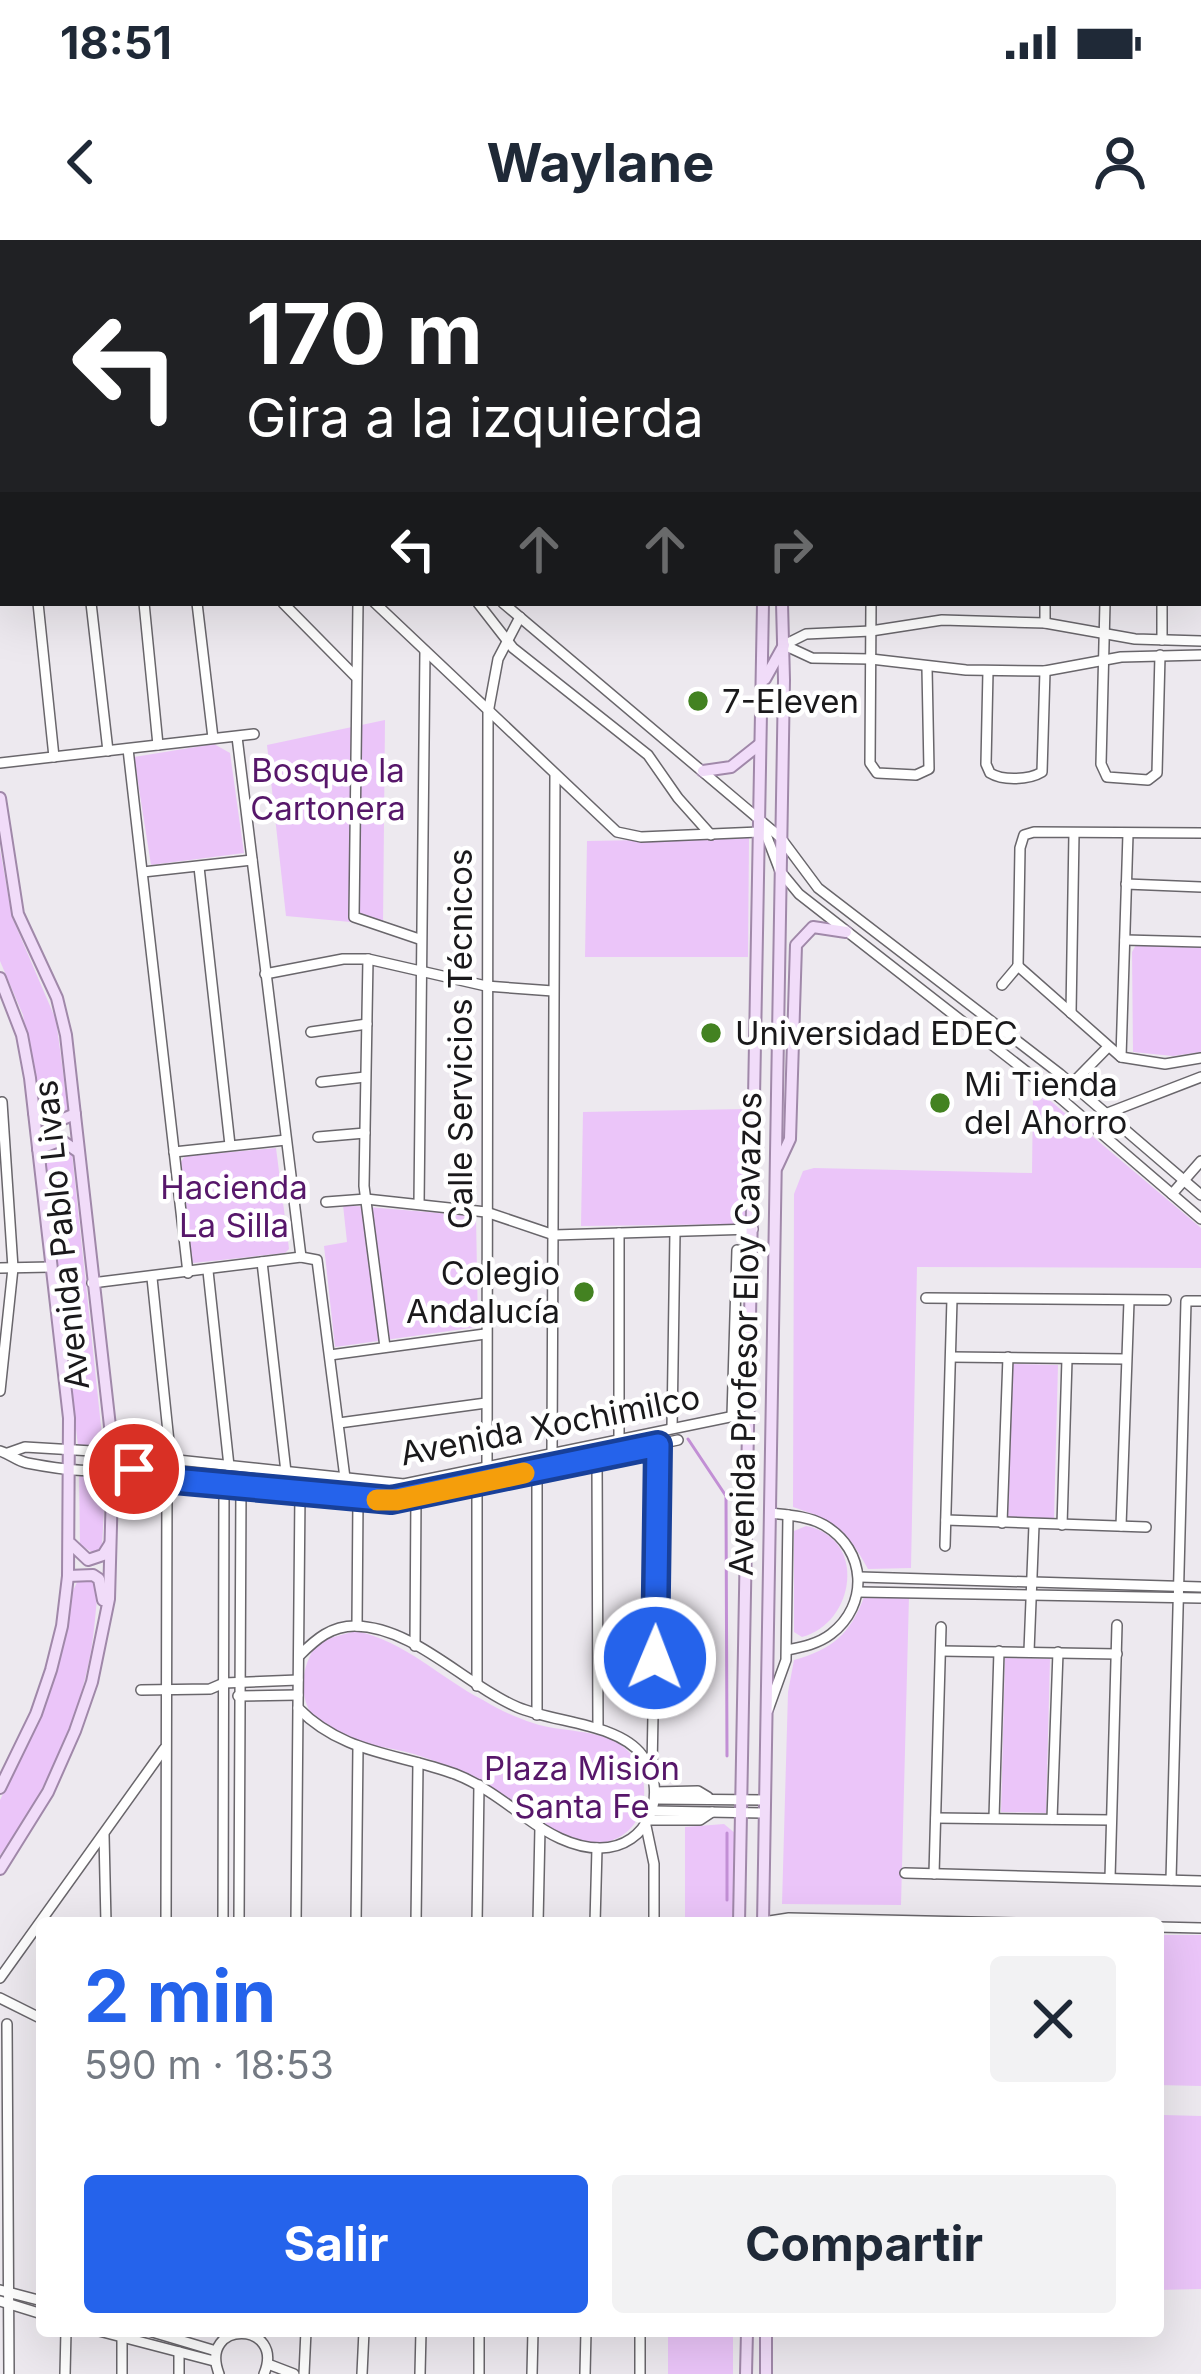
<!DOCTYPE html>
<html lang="es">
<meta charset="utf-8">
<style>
:root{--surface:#fff;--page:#f2f2f3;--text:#1f2937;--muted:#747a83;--accent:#2563eb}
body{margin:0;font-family:Inter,sans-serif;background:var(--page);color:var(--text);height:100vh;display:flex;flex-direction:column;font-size:45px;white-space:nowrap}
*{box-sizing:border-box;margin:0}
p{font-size:39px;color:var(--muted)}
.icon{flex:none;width:66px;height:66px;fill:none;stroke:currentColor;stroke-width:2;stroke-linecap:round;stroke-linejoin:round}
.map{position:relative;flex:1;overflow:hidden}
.drawer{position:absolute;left:36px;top:1677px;width:1128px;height:420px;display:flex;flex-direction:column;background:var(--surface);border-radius:12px;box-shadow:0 12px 48px #0002}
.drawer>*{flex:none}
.hud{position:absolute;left:0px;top:0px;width:1203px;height:366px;box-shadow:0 12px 48px #0002;background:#202124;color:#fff;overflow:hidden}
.pin{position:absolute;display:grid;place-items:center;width:102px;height:102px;color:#fff;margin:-51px;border:6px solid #fff;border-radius:50%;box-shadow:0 3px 12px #0007}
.me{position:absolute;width:132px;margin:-66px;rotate:1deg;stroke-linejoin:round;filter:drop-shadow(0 0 9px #0008)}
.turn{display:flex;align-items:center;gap:42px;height:252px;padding:0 48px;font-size:54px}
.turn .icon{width:156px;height:156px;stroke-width:2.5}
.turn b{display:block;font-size:84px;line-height:102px}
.lanes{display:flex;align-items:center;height:114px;padding:0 48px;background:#0003;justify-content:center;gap:60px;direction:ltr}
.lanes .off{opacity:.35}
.round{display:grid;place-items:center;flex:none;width:126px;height:126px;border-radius:12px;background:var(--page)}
.head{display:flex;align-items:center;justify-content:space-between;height:204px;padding:0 48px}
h1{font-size:72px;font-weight:700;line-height:90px;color:var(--accent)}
.primary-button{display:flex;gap:24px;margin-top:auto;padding:24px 48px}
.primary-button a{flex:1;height:138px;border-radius:12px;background:var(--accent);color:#fff;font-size:48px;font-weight:700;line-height:138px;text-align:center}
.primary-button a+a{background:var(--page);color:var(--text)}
.status{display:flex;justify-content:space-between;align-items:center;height:84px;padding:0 60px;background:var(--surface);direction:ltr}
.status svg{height:33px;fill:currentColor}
header{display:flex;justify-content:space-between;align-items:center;height:156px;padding:0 48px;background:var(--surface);font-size:54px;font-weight:700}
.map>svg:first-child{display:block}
.green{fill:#ebc5f9}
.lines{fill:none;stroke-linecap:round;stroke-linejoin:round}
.stream{stroke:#c28fd5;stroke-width:3}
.minor-casing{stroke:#69666b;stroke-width:12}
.major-casing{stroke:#a088a9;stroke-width:14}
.minor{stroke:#fff;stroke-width:9}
.major{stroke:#f1dcf9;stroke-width:10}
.route-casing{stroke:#184099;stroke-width:30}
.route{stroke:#2563eb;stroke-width:21}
.slow{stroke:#f59e0b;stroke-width:21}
.poi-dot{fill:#438221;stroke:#fff;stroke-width:4.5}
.labels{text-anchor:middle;stroke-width:9;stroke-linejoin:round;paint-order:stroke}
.poi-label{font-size:33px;fill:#1a191b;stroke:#fff;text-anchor:start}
.park-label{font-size:33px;fill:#57176a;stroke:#fff}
.street-label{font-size:33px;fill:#1a191b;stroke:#fff}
</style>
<div class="status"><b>18:51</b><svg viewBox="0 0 49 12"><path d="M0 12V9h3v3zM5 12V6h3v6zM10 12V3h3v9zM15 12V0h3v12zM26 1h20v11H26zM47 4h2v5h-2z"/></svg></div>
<header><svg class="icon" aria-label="back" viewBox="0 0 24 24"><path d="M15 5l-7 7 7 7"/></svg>Waylane<svg class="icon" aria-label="person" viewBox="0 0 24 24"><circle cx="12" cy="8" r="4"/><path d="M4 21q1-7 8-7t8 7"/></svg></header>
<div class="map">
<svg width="1201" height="2134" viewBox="0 0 1201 2134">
<rect width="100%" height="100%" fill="#ede9ef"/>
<g class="green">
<polygon points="385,480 383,685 286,676 267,505"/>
<polygon points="214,504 230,513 244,613 151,625 134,517"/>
<polygon points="749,598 748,717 585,717 587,601"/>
<polygon points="0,609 12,677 56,780 68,869 49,880 39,871 23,775 0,721"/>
<polygon points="1136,705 1201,705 1201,812 1173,816 1133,812 1132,712"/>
<path d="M1040,852L1201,988V1028L917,1027L911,1328L868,1329C847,1290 833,1280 793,1267L794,954L803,931L814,928L1032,933L1033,854Z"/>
<polygon points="745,869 745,984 581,986 583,872"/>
<polygon points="62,905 72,914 103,1205 99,1209 78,1206 45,919 48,908"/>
<polygon points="276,908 289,1009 285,1013 193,1023 189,1018 180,923 185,916"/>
<polygon points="343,965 476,976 478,1087 335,1107 324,1006 347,1002"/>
<polygon points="1012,1124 1058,1125 1054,1279 1008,1277"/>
<polygon points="79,1231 106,1233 102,1307 94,1313 80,1305"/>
<path d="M806,1286C868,1298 855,1383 802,1397L794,1392V1291Z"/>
<path d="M78,1340L92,1341L98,1350C95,1375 94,1401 88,1426C74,1493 40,1560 0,1615V1560L38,1482L64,1405L72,1353Z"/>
<path d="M909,1356L901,1665L782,1664L788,1452L794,1420C833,1409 850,1394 864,1357Z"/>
<path d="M356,1391C405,1401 440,1438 483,1460C498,1469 516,1478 533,1483C561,1493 596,1488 621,1505C655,1529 652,1588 610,1601C560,1615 514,1558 473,1538C454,1529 434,1520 414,1514C391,1507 366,1506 343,1498C298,1482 293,1435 319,1401Z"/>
<polygon points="1005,1418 1050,1419 1046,1573 1001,1572"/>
<polygon points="724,1584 736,1594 735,1683 685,1683 685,1587"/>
<polygon points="1158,1695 1201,1695 1201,1846 1158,1845"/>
<polygon points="1164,1875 1201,1876 1201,2049 1158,2050 1158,2024 1164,2023"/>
<rect x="668" y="2091" width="65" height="43"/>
</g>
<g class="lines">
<g class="stream">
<polyline points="642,0 651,3"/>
<polyline points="1142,0 1144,3"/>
<polyline points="875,3 885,0"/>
<polyline points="1200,110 1201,111"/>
<polyline points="688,1199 726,1256 727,1516"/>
<polyline points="727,1593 727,1660"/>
</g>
<defs>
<g id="minor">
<polyline points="33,0 34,3"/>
<polyline points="61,0 65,3"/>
<polyline points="0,114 3,129"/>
<polyline points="1200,154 1201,155"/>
<polyline points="0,245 3,245"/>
<polyline points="0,263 3,263"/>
<polyline points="0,344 3,344"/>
<polyline points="38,363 54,517"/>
<polyline points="91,363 108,511"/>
<polyline points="144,363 158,505"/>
<polyline points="197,363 213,498"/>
<polyline points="283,363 355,436"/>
<polyline points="358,363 354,677 419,699"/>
<polyline points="375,363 617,592 641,597 759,592"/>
<polyline points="478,363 513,408 648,515 678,558 711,595"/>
<polyline points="503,363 780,597 818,648 1060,834 1201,955"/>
<polyline points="871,363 870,523 877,533 916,535 929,529 927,428"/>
<polyline points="1105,363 1101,524 1107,537 1148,540 1157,533 1160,415"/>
<polyline points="1162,363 1162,400"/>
<polyline points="1045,383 1045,363"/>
<polyline points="784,405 806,394 871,391 942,380 1045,383 1135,399 1201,401"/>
<polyline points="784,405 812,418 871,419 966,430 1045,431 1121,417 1201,415"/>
<path d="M988,431L986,524L990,533C1003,541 1029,540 1042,532L1045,431"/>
<polyline points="237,497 301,1017"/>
<polyline points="128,509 188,1033"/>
<polyline points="0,523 254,494"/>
<polyline points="762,584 780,631 799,654 1059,857 1201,979"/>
<polyline points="199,627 230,905"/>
<polyline points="143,632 252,620"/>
<polyline points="1126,644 1201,647"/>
<polyline points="1125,700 1201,702"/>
<polyline points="368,719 364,946 385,1107"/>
<polyline points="1018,726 1020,608 1024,595 1034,592 1201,593"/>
<polyline points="1018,726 1121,817 1165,824 1201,818"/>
<polyline points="265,734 343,719 368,719 486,746 553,751"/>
<polyline points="1002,745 1018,726"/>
<polyline points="1071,773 1074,593"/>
<polyline points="311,792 367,784"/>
<polyline points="1121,817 1128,594"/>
<polyline points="321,842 365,837"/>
<polyline points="1059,857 1108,807"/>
<polyline points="1105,874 1201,837"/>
<polyline points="318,897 365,893"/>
<polyline points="174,912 286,900"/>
<polyline points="1172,954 1201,921"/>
<polyline points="326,962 366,959 486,972 554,995 753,989"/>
<polyline points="419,964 425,411"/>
<polyline points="262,1022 286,1232"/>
<polyline points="0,1028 51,1027"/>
<polyline points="208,1031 229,1226"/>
<polyline points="152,1038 171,1221"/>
<polyline points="92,1043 301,1017 317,1020 345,1238"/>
<polyline points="926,1058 1166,1060"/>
<polyline points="330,1115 485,1094"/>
<polyline points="951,1117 1126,1119"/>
<polyline points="0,1151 13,1028 2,862"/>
<polyline points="732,1176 737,1010"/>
<polyline points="339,1183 486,1163"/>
<polyline points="672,1188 675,992"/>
<polyline points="619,1200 619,993"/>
<path d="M0,1211C10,1214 17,1221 27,1223C58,1229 107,1237 136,1224"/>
<polyline points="8,1213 25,1207 92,1211 404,1244 749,1173"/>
<polyline points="552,1213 555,536"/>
<polyline points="133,1216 134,1229 139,1235 390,1260 678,1200"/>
<polyline points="597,1219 598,1488"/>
<polyline points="487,1227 488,473 498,419 520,377"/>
<path d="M770,1273C788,1275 808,1276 824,1285C867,1310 869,1365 831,1394C818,1404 802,1407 787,1410"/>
<polyline points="946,1280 1146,1287"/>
<polyline points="1002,1283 1008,1117"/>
<polyline points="1062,1285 1067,1119"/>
<polyline points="1121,1286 1129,1061"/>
<polyline points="945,1306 952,1059"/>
<polyline points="860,1337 1201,1347"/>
<polyline points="859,1352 1201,1358"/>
<polyline points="357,1386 358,1259"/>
<polyline points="415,1406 416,1256"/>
<polyline points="941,1411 1117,1414"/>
<polyline points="1029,1411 1034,1285"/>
<polyline points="477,1446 477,1242"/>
<polyline points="141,1450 210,1449 224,1443 298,1440"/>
<polyline points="238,1456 298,1455"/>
<path d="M298,1468C343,1514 398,1513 455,1534C481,1544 503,1561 525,1577C547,1593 572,1608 600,1608C649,1608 670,1552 642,1515C618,1483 554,1483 517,1467C464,1444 414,1387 355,1386C331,1386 316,1399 300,1415"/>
<polyline points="768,1470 786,1420 788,1275"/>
<polyline points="537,1475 537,1231"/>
<polyline points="652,1529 658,1205"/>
<polyline points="655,1552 698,1551 708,1557"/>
<polyline points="656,1559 763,1560"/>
<polyline points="654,1571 763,1573"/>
<polyline points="936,1578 1111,1580"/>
<polyline points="994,1578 999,1411"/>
<polyline points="1052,1579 1058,1412"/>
<polyline points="649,1580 700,1580 712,1572"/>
<polyline points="646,1586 654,1624 654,1683"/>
<polyline points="104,1595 106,1683"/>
<polyline points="905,1633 1201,1641"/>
<polyline points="934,1634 941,1387"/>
<polyline points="1110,1638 1117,1385"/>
<polyline points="1171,1640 1186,1061 1201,1061"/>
<polyline points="763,1682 789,1678 1016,1683"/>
<polyline points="166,1683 167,1239"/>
<polyline points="223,1683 224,1245"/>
<polyline points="239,1683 241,1246"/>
<polyline points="296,1683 300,1252"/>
<polyline points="356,1683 358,1507"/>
<polyline points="416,1683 418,1523"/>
<polyline points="477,1683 479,1545"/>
<polyline points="538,1683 540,1587"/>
<polyline points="595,1683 597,1608"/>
<polyline points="1158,1687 1201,1688"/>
<polyline points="0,1738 164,1509"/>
<polyline points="0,1758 42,1779"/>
<polyline points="7,1784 9,2134"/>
<polyline points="0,2050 42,2061"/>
<polyline points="0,2061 42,2074"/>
<polyline points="99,2091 214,2121"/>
<polyline points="149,2091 216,2111"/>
<polyline points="122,2097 122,2134"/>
<polyline points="268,2124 294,2134"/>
<polyline points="65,2134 66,2091"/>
<polyline points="179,2134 179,2112"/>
<path d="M219,2134C198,2079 286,2081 264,2134"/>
<polyline points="304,2134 306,2091"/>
<polyline points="362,2134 364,2091"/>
<polyline points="420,2134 421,2091"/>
<polyline points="479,2134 479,2091"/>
<polyline points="532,2134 533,2091"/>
<polyline points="585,2134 586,2091"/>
<polyline points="640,2134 640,2091"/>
</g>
<g id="major">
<polyline points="762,0 762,3"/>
<polyline points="778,0 778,3"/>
<polyline points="765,439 784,405"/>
<polyline points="703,531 731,527 760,504"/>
<polyline points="0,558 18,674 57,758 66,795 113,1213 109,1359 92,1442 75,1491 48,1552 0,1629"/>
<polyline points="0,738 22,795 30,838 69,1178 68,1336 62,1386 51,1430 36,1474 0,1548"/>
<polyline points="34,873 51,884 75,874"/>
<polyline points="38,909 61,900 77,911"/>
<polyline points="777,927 790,899 796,705 813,687 846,692"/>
<polyline points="71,1304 88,1320 103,1315 110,1304"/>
<polyline points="68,1336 93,1335 99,1339 103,1360"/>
<polyline points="739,1683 763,363"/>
<polyline points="763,1683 784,440 782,363"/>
<polyline points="746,2134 747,2091"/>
<polyline points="766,2134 766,2091"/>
</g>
</defs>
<use href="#minor" class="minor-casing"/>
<use href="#major" class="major-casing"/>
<use href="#minor" class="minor"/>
<use href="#major" class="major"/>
</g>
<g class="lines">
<defs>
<polyline id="route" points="134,1229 139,1235 174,1240 391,1260 658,1205 655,1418"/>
</defs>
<use href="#route" class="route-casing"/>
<use href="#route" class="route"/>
<polyline class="slow" points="377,1260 397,1260 524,1233"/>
</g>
<g class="poi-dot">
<circle cx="698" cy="461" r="12"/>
<circle cx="711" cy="793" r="12"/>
<circle cx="940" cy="863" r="12"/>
<circle cx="584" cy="1052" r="12"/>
</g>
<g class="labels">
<g class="poi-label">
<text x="722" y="473">7-Eleven</text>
<text x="735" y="805">Universidad EDEC</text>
<text x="964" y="856">Mi Tienda<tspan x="964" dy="38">del Ahorro</tspan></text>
<text x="560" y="1045" text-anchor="end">Colegio<tspan x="560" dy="38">Andalucía</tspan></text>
</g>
<g class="park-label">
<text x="328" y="542">Bosque la<tspan x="328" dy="38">Cartonera</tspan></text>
<text x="234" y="959">Hacienda<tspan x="234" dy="38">La Silla</tspan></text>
<text x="582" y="1540">Plaza Misión<tspan x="582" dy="38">Santa Fe</tspan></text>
</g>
<g class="street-label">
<text transform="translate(460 799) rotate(-90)" y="12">Calle Servicios Técnicos</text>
<text transform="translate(61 995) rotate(-96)" y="12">Avenida Pablo Livas</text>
<text transform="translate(745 1094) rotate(-89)" y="12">Avenida Profesor Eloy Cavazos</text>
<text transform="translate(550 1185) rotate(-11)" y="12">Avenida Xochimilco</text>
</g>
</g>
</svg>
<div class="pin" style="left:134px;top:1229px;background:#d93025"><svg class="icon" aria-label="arrive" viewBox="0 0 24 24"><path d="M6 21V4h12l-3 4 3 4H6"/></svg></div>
<svg class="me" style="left:655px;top:1418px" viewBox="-20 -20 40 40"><circle r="17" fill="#2563eb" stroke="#fff" stroke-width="3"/><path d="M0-11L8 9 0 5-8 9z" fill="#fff"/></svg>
<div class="hud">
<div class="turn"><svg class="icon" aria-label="left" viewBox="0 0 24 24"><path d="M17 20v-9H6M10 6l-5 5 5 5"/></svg><div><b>170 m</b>Gira a la izquierda</div></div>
<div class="lanes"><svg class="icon" aria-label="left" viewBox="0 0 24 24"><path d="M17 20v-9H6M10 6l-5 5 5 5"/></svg><svg class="icon off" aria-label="ahead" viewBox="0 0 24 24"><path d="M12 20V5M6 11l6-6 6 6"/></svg><svg class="icon off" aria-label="ahead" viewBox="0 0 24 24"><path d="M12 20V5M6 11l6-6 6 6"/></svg><svg class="icon off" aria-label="right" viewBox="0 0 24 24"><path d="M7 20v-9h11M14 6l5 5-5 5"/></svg></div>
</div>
<section class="drawer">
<div class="head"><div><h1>2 min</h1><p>590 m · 18:53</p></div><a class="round"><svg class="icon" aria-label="close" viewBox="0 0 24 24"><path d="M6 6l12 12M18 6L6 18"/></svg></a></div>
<div class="primary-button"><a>Salir</a><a>Compartir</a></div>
</section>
</div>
